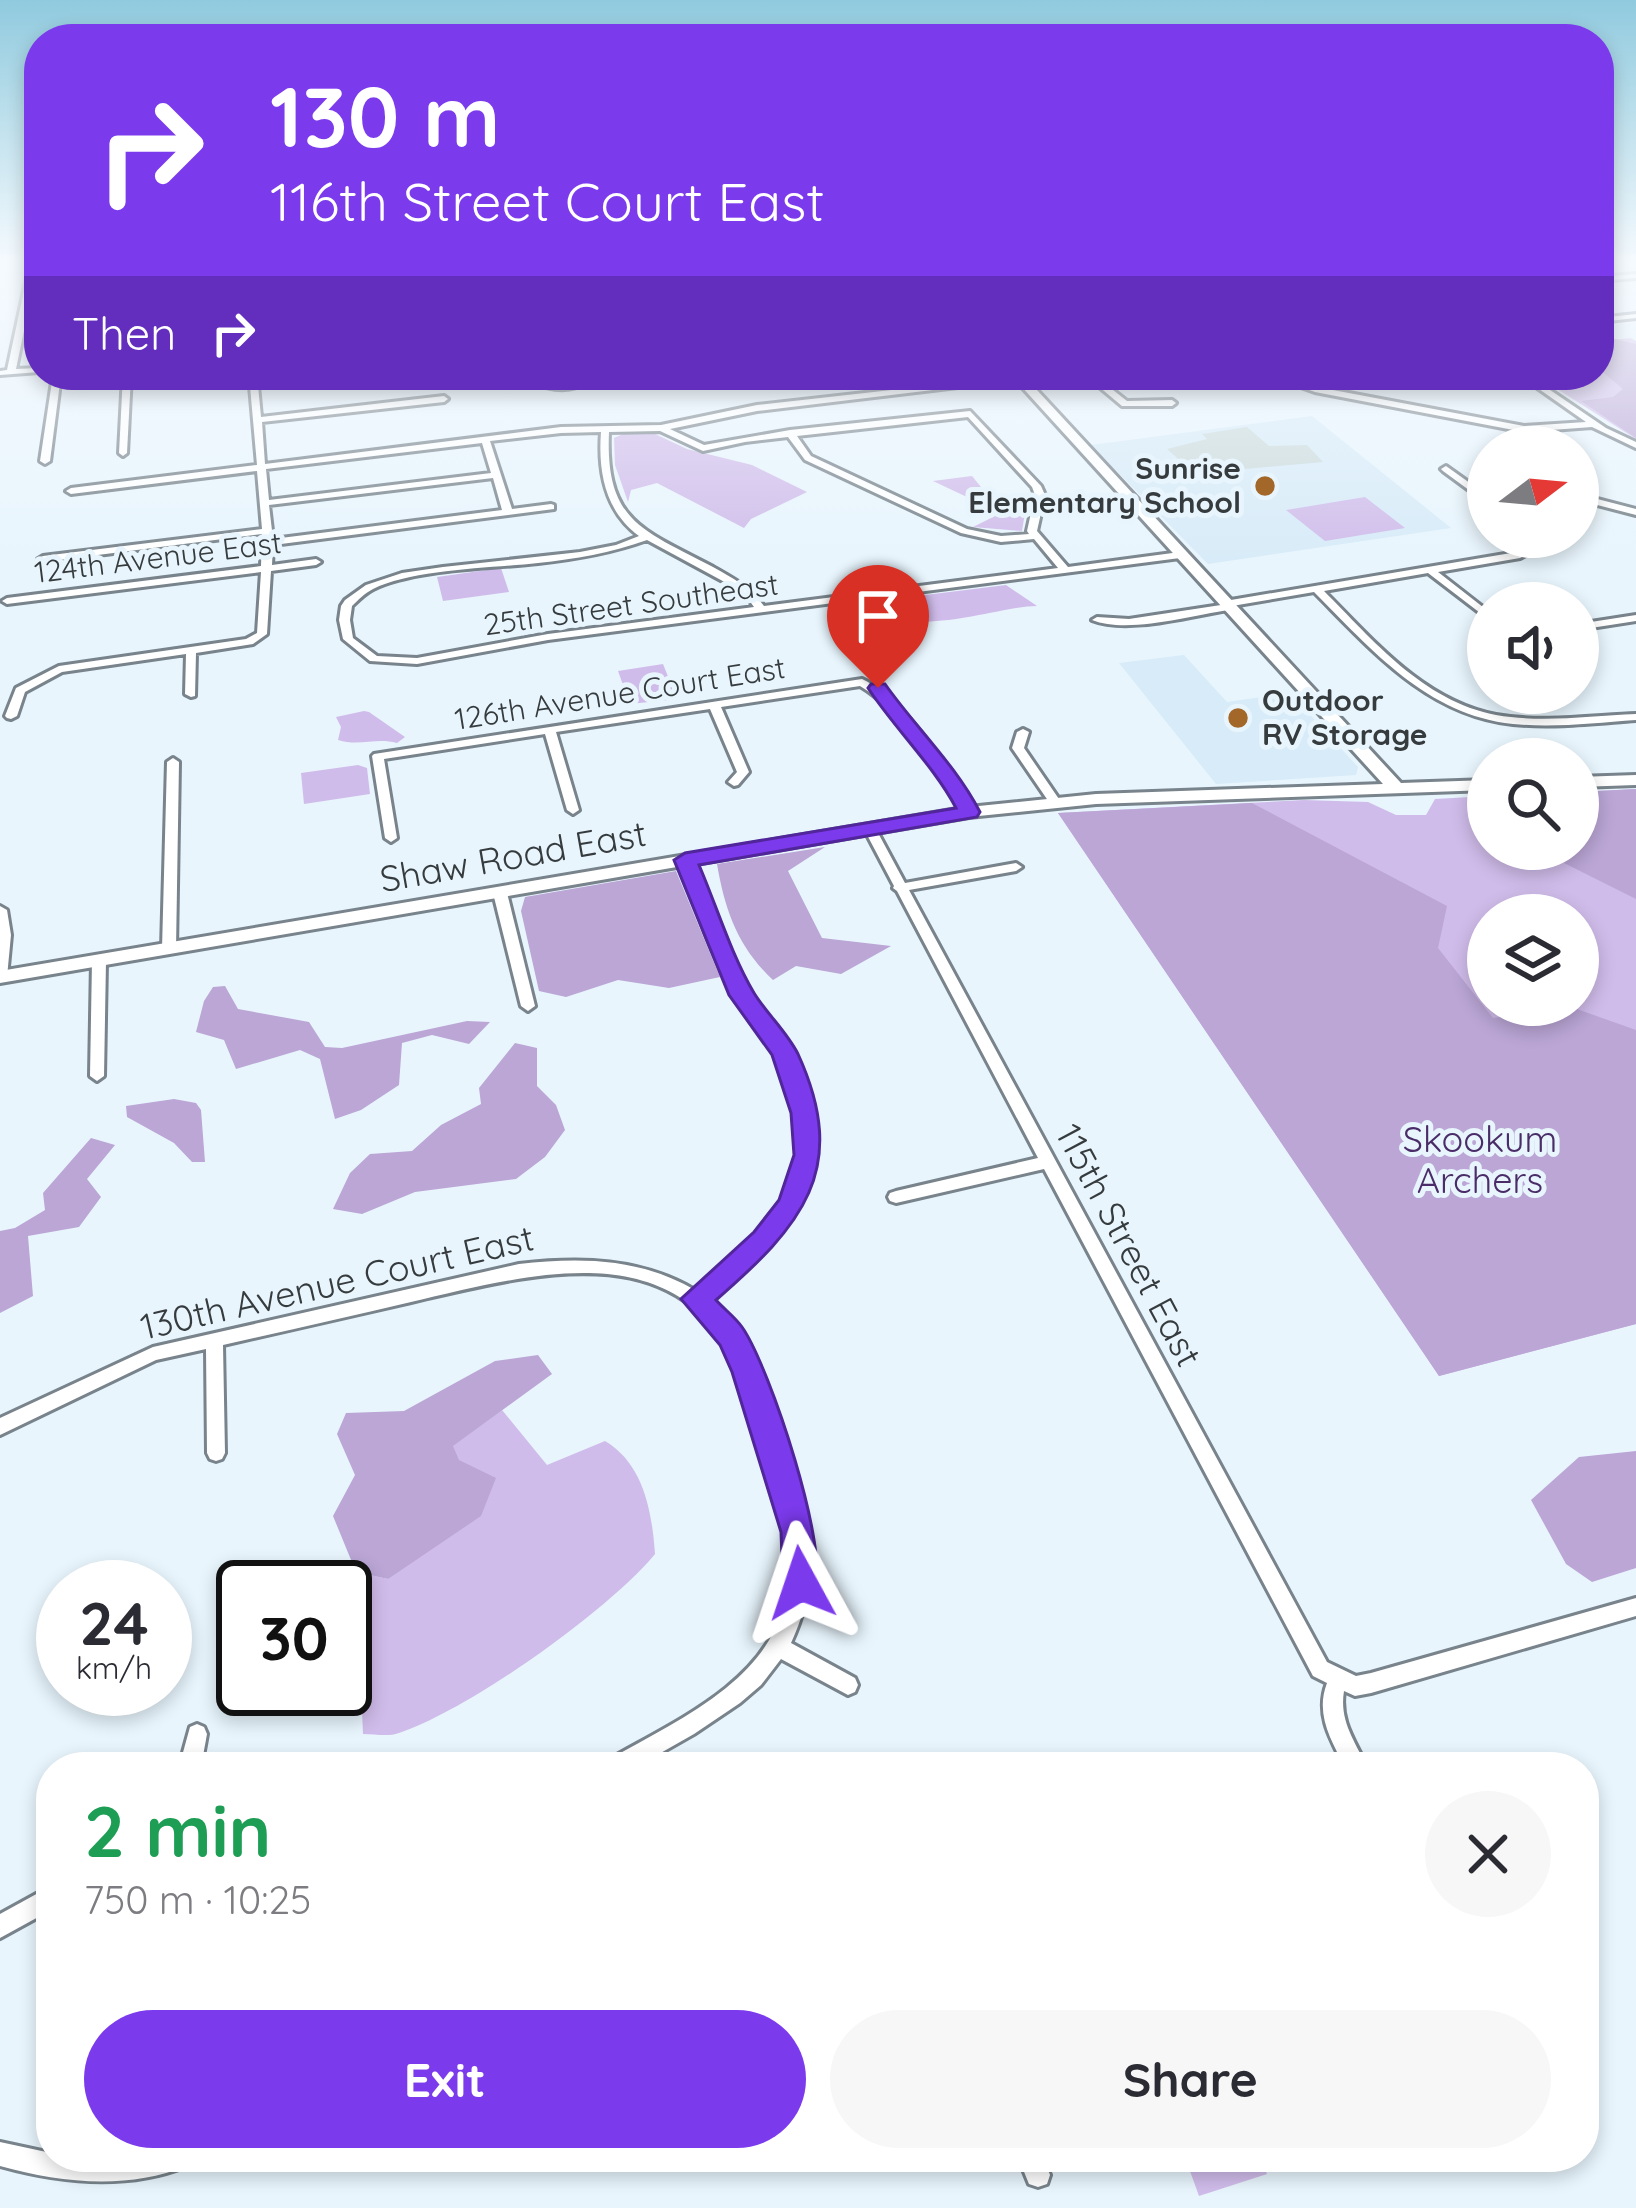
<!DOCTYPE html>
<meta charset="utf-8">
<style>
:root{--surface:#fff;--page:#f7f7f7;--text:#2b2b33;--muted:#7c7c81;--accent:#7c3aed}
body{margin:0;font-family:Quicksand,sans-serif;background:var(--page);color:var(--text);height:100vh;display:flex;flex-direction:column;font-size:45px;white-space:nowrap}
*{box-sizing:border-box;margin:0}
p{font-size:39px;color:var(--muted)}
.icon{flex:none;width:66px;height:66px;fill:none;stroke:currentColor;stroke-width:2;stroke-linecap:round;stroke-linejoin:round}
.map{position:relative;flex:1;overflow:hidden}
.side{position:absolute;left:36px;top:1752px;width:1563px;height:420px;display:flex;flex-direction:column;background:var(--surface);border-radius:48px;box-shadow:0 6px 18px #0003}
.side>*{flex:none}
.banner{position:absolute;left:24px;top:24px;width:1590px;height:366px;border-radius:48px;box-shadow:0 6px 18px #0003;background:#7c3aed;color:#fff;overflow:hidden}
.needle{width:78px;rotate:74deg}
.buttons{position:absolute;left:1467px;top:426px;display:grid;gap:24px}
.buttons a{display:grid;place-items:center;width:132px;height:132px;border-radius:50%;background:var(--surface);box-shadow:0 6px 18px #0003;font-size:60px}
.speed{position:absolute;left:36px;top:1560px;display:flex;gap:24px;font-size:60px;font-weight:700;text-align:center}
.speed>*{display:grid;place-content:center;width:156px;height:156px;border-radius:50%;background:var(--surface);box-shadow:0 6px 18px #0003;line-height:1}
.speed small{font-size:30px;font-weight:400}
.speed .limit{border:6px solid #111;border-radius:18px;background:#fff;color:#111}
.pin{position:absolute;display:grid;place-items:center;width:102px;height:102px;color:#fff;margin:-123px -51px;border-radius:50% 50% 50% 0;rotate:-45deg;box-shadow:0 0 12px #0007}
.pin .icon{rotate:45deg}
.me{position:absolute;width:132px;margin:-66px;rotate:355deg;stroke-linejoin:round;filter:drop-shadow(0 0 9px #0008)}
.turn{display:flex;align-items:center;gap:42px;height:252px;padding:0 48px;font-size:54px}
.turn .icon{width:156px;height:156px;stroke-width:2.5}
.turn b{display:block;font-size:84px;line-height:102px}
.then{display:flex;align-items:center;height:114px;padding:0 48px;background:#0003;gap:24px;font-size:45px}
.round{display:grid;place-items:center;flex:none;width:126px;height:126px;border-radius:63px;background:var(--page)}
.summary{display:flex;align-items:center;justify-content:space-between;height:204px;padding:0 48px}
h1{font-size:72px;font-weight:800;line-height:90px;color:#1e9e55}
.primary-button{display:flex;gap:24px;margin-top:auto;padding:24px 48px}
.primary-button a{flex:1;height:138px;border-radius:72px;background:var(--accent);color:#fff;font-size:48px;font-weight:800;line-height:138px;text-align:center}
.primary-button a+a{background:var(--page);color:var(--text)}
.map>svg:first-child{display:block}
.built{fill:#d7ebf8}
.green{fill:#d0bcea;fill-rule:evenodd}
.forest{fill:#bba6d6}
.building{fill:#cadadb}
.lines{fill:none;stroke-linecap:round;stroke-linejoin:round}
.street-casing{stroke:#78838b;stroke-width:6}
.secondary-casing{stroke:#78838b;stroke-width:6}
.street{fill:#fff;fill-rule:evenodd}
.secondary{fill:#fff;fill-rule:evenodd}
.route{fill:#7c3aed;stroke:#51269a;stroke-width:3}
.poi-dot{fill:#a26729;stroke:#e8f5fd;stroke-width:4.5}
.labels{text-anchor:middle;stroke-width:10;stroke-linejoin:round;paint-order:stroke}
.far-poi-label{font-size:30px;font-weight:bold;fill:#363b3e;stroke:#e8f5fd;text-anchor:end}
.far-street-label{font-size:30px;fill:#363b3e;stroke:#e8f5fd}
.street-label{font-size:36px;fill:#363b3e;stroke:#e8f5fd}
.park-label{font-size:36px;fill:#4a2d68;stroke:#e8f5fd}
</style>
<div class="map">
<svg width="1636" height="2208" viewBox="0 0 1636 2208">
<rect width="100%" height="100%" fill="#e8f5fd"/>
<g class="built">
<polygon points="1312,416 1451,528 1208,564 1091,445"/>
<polygon points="1184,655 1227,702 1290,693 1358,767 1356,775 1216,784 1119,663"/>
</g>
<g class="green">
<polygon points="1631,338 1636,341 1636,439 1535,375 1599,375 1599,341"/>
<polygon points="623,434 655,434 687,449 752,465 807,492 751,519 744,528 657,483 631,490 628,502 615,465 614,438"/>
<polygon points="972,476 994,503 1026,507 1022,531 973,527 1001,513 933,481"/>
<polygon points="1365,497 1405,528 1325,541 1286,510"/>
<polygon points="501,568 509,592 443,601 437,577"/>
<path d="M1006,585L1037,606C999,606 908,641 882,606L885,600Z"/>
<polygon points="663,664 677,699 630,704 618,671"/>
<path d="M364,711L369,712L405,737L397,743C375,737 360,747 338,740L341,727L336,717Z"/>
<polygon points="358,765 367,768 370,794 304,804 301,773"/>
<path d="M1636,789V1324L1439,1376L1058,813L1304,800L1368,802L1396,815H1426L1435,799L1488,796V849H1578V792ZM1488,915H1578V1005H1488Z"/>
<path d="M502,1410L547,1465L605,1441C644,1464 652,1512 655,1554C609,1610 469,1710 399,1733C388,1737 375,1734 363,1734L356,1572L388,1579L458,1460L452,1446Z"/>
<polygon points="1196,2157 1260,2157 1267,2174 1199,2196 1186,2160"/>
</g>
<g class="forest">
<polygon points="1606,337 1636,344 1636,438 1581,401 1613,397 1623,389 1599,369 1599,339"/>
<polygon points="1636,789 1636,899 1536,849 1578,849 1578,792"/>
<polygon points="1252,803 1447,906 1438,948 1493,1018 1574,1008 1636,1030 1636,1324 1439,1376 1058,813"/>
<path d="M825,847L788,871L822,938L891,946L841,974L796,966L773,980C738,947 725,911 717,864Z"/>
<polygon points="676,871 720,977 669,988 618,980 566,997 539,991 521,911 525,897"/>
<polygon points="225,986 238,1009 309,1022 325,1047 342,1048 467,1021 490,1022 469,1044 432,1035 402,1043 399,1085 361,1110 335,1119 320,1059 300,1050 236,1069 224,1040 196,1032 204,1001 213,987"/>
<polygon points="515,1043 537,1048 537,1086 556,1105 565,1130 545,1157 516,1179 415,1192 362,1214 333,1209 350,1173 370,1154 412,1151 441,1125 481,1104 479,1088"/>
<polygon points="174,1099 196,1103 201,1110 205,1162 192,1162 174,1143 127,1117 126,1106"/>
<polygon points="91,1138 115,1145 87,1179 101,1197 79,1227 28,1236 33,1296 0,1313 0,1231 15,1228 45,1210 43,1193"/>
<polygon points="538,1355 552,1374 453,1446 459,1460 496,1478 481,1516 388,1579 356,1572 333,1516 355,1475 337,1434 346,1413 404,1411 495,1361"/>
<polygon points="1636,1451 1636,1568 1592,1582 1566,1564 1531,1500 1579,1457"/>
</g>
<polygon class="building" points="1247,427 1269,446 1307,445 1323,462 1201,473 1192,471 1167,449 1207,439 1202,434"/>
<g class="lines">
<defs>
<g id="street">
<polygon points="31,258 39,258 16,369 39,368 39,372 0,375 0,371 7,370"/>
<polygon points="1636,274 1636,278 1599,281 1599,277"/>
<polygon points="1636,314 1636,318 1599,322 1599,318"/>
<polygon points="53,375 61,375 50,461 45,464 40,461"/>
<polygon points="123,375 131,375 127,453 123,456 119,453"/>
<path d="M249,375H257L261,417L444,396L448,399L444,402L262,422L265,464L561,427L661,425L757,405L963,382H966V386L757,411L670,429L704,445L790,430L970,411L1041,486L1045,495L1037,531L1068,567L1180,552L1185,555L1180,558L548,640L417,664L370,661L343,639L339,620L341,606L345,600L366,585L402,573L443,567L580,552L616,545L639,536C605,511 598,472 601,432L561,433L490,441L512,509L551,504L554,505V509L273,545L272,565L316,559L321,562L316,565L271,571L267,634L253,644L196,653L195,696L191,697L185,694L186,654L62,672L25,692L17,716L11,719L7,718L5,716L16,688L59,666L246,639L257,633L261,572L7,604L2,601L7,598L261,566L262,534L43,562L38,559L43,556L262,529L257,471L71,494L66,491L71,488L257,465ZM968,417L1032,487L1035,495L1027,531L1029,534L1001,536L967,529L811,456L797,436ZM660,431L703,451L745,442L788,437L805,460L961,533L1001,542L1034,539L1058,568L764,606C750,587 734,579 713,567C643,530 605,522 609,432ZM482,443L491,473L269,500L266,469ZM493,478L502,510L273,539L269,505ZM647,540L743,592L754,607L548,634L417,658L377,656L353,638L350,620L352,606C358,600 365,593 373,589C413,569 493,568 538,563C575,559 611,553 647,540Z"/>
<path d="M519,375C529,375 534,378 544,381C555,385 567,383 577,387C558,393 536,386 519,375Z"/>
<polygon points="693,375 716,375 682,381 678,379"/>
<polygon points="1085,375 1094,375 1127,401 1172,400 1176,403 1172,406 1122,406"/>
<polygon points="1267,375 1279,375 1317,387 1524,426 1586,422 1519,375 1528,375 1606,428 1636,442 1636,448 1592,427 1524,432 1315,392"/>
<polygon points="1446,466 1488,496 1488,504 1443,471 1441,469"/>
<polygon points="1578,494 1636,509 1636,515 1578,500"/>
<path d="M1529,537H1539L1538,549L1520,558L1438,572L1488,611V619L1428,573L1324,591C1373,640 1423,701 1496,715C1541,723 1590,716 1636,714V720C1595,723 1554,728 1513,724C1427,715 1372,650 1314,592L1232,606V609L1228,610C1189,616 1127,634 1092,620L1097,617L1129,619L1221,605L1225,601L1517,552L1528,548Z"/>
<polygon points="1636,615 1636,621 1578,630 1578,624"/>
<path d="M862,679C902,696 952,774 975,812L973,815H965C941,776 900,709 860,686L721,707L749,772L738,785L734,786L728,782L737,772L710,709L556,732L579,810L573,814L567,810L545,734L384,759L397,838L391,842L385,838L372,756L374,754Z"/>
<polygon points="1023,729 1029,732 1024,748 1061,802 1059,805 1051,805 1012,748 1017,732"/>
<polygon points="173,758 179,762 176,949 169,953 162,949 167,762"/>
<path d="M871,827L877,831L905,883L1016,863L1022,867L1016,871L909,890L1327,1662L1356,1676L1371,1673L1636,1598V1616L1371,1693L1355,1696L1344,1691C1339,1721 1355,1741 1367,1767H1345C1331,1740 1315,1714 1327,1683L1313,1676L1044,1169L896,1203L890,1201L888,1197L890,1193L896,1191L1038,1158L897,891L893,888L894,886L865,831Z"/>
<path d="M685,856L691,860C707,900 719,942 740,980C754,1004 775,1024 788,1048C853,1164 795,1223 708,1299C722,1311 733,1325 743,1341C761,1374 770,1411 781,1446C793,1487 810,1529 809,1572C809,1597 801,1621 791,1643L855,1678L858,1685L855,1692L848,1695L781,1659L761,1685L740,1703L694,1734L636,1767H604L608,1760C648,1737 690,1717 726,1688C807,1623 795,1552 768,1462C759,1433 751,1403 740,1374C681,1229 529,1275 411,1302C348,1317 285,1331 223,1345L225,1453L222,1459L216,1461L210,1459L207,1453L206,1349L156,1360L0,1435V1418L153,1347L519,1264C581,1257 640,1258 695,1290C779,1218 838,1161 774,1048C760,1024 740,1004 727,980C706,942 694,900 679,860Z"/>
<polygon points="500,889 507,893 535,1006 528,1011 521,1006 493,893"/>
<polygon points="0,906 7,910 11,935 7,977 0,982"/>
<polygon points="99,957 106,961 104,1076 97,1081 90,1076 92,961"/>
<polygon points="197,1724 204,1727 207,1734 201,1767 179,1767 190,1727"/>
<polygon points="51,1886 51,1910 0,1938 0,1914"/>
<path d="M0,2142L51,2153V2157H190L187,2166C127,2190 61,2183 0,2166Z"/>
<polygon points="1018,2157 1043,2157 1050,2175 1047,2184 1038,2187 1029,2184"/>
</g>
<g id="secondary">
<polygon points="1011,375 1023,375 1401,783 1488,780 1488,790 1096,804 969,817 0,983 0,971 969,807 1096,794 1383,784"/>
<polygon points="1636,775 1636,785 1578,787 1578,777"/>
</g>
</defs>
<use href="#street" class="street-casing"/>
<use href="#secondary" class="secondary-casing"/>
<use href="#street" class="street"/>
<use href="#secondary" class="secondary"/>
</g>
<linearGradient id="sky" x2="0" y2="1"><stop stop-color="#90cade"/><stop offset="0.46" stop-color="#f5fafe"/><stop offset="1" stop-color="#f5fafe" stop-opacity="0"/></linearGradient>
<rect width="1636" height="567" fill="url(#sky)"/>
<path class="route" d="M871,684H885C916,728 955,764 980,812L977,817L699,865C717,907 731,954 754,993C767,1014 787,1032 798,1054C851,1170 801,1226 716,1300C724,1309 735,1317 742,1327C769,1365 832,1554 814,1594L801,1599L788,1594L783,1583L781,1532L732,1372L720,1345L681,1299L754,1232L779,1200L794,1155L791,1113L772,1055L729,995L674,860L685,853L956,808C934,766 895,729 868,688Z"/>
<g class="poi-dot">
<circle cx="1265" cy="486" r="12"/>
<circle cx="1238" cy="718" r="12"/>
</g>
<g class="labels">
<g class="far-poi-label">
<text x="1241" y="479">Sunrise<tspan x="1241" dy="34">Elementary School</tspan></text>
<text x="1262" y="711" text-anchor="start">Outdoor<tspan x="1262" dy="34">RV Storage</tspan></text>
</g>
<g class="far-street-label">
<text transform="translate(158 558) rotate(-7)" y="10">124th Avenue East</text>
<text transform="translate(631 605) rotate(-8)" y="10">25th Street Southeast</text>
<text transform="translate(620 694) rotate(-9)" y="10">126th Avenue Court East</text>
</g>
<g class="street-label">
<text transform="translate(513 856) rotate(-10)" y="13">Shaw Road East</text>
<text transform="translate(1129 1245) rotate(62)" y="13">115th Street East</text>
<text transform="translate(337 1282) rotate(-13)" y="13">130th Avenue Court East</text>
</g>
<g class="park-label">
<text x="1480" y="1152">Skookum<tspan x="1480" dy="41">Archers</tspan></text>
</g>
</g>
</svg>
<div class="buttons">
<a><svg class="needle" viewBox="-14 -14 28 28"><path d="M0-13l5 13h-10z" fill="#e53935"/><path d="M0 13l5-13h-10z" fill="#7c7c81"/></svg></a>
<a><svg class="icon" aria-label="sound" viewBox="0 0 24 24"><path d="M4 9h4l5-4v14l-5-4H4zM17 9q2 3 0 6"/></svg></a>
<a><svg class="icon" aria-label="search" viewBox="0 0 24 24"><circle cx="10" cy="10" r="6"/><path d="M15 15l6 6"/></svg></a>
<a><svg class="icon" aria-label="layers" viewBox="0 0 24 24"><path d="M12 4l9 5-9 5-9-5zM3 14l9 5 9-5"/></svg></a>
</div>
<div class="speed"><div>24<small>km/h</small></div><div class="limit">30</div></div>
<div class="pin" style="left:878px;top:688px;background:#d93025"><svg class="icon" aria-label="arrive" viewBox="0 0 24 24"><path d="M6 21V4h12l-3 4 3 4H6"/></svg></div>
<svg class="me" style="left:801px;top:1583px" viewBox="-20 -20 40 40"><path d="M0-17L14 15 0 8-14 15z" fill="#7c3aed" stroke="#fff" stroke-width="4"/></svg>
<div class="banner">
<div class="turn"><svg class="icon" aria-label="right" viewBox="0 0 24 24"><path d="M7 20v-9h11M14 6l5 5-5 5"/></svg><div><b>130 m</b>116th Street Court East</div></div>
<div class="then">Then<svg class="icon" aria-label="right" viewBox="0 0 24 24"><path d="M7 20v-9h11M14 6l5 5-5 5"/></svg></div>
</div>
<section class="side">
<div class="summary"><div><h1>2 min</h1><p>750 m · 10:25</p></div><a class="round"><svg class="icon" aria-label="close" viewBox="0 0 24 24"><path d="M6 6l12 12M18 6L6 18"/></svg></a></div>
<div class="primary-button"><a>Exit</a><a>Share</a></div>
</section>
</div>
